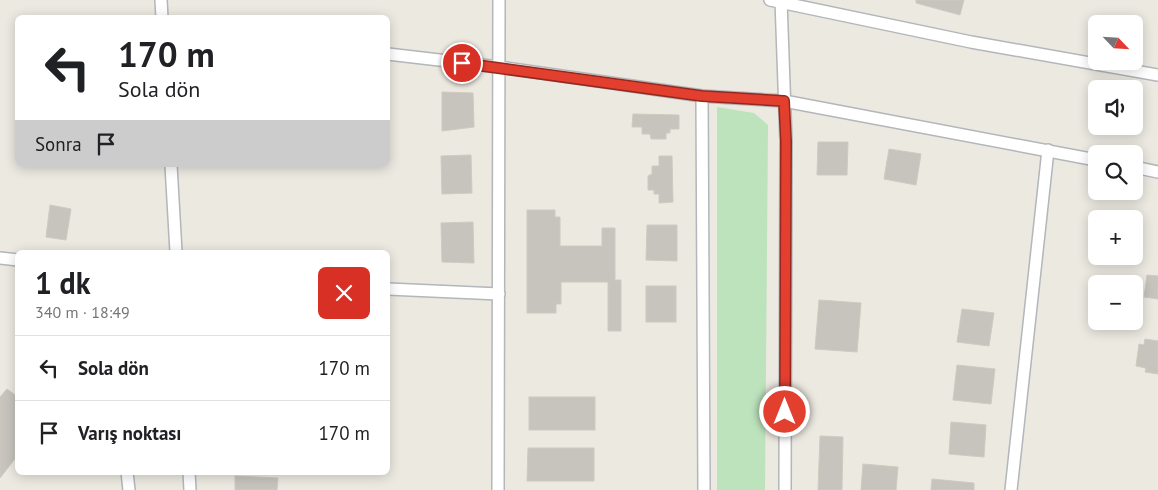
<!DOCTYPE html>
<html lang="tr">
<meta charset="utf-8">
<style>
:root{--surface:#fff;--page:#f6f6f6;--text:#202124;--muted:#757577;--line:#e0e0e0}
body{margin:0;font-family:"PT Sans",sans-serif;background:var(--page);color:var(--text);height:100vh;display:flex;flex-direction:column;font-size:19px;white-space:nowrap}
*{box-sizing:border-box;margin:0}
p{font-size:16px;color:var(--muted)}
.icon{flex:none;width:28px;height:28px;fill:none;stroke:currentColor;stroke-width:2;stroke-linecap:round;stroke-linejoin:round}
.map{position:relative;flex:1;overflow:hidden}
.details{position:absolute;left:15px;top:250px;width:375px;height:225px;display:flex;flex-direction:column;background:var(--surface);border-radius:8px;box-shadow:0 2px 12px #0003}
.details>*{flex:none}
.hud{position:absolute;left:15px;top:15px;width:375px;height:152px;border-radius:8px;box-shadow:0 2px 12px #0003;background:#fff;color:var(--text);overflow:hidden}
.needle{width:32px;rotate:115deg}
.buttons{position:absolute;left:1088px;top:15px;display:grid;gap:10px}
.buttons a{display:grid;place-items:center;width:55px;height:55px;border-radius:8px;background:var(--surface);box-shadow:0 2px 12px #0003;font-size:25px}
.pin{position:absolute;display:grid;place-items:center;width:42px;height:42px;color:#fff;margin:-21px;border:2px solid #fff;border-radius:50%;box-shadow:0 1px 5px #0007}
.me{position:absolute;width:55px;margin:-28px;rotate:0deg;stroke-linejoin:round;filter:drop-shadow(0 0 4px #0008)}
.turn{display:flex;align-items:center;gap:18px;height:105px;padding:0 20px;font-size:22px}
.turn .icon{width:65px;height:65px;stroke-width:2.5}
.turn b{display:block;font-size:35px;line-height:42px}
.then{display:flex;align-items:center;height:48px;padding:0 20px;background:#0003;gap:10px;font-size:19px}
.round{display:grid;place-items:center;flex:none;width:52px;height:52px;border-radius:8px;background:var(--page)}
.summary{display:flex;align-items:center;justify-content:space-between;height:85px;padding:0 20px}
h1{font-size:30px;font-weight:800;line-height:38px}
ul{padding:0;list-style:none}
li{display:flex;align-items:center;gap:15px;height:65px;padding:0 20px;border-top:1px solid var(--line)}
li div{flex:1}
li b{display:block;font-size:19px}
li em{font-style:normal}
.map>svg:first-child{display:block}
.green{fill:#bde3bd}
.building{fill:#c6c4bd;stroke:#d0cabf}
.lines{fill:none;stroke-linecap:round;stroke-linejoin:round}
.minor-casing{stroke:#b3b6ba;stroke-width:14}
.minor{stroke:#fff;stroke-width:11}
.route-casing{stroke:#93291f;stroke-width:12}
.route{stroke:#e23f2f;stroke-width:9}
</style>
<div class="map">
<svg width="1158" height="490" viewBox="0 0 1158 490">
<rect width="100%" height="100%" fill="#ebe9e0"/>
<polygon class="green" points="717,107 754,113 768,125 765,490 717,490"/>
<g class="building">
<polygon points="916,0 964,0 960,15 916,3"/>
<polygon points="442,92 473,93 474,127 442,131"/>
<polygon points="633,114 679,115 679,129 670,129 670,133 666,133 666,139 651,139 650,134 642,134 642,127 632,127"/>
<polygon points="818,142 848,142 847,175 817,175"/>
<polygon points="889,149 921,154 916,185 884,179"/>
<polygon points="471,155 472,193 442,194 441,156"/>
<polygon points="659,156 672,156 673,202 659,203 659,194 654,194 654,190 648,190 648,176 652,174 652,166 659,166"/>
<polygon points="50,205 71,209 66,240 46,237"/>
<polygon points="527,210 555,210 555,217 560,217 560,246 602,246 602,228 615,228 615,280 621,280 621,331 608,331 608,282 561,282 561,304 556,304 556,313 527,313"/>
<polygon points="473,222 474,263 442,262 441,223"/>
<polygon points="647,225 677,225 677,261 646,260"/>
<polygon points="1147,275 1158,276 1158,299 1144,297"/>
<rect x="646" y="286" width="30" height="36"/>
<polygon points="819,300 861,303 857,352 815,349"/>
<polygon points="962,309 994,313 989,346 957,342"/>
<polygon points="1145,339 1158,341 1158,374 1145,372 1146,368 1136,366 1139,344 1144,345"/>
<polygon points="957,365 995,369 991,404 953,400"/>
<polygon points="7,389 18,397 18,455 0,478 0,397"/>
<rect x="529" y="397" width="66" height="33"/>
<polygon points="951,422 986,425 984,457 949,454"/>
<polygon points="820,436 843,437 842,490 818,490"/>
<polygon points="528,448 594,448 594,481 527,481"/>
<polygon points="863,464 898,467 896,490 861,490"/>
<polygon points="235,476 278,478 277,490 235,490"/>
<polygon points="932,479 974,483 974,490 931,490"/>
</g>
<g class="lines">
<defs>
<g id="minor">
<polyline points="161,0 162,18"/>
<polyline points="770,0 971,42 1158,75"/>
<polyline points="781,0 786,141 785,490"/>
<polyline points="388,54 499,67 702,96 784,101 1096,160"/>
<polyline points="702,96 704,490"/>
<polyline points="171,165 176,252"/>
<polyline points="1134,167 1158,172"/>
<polyline points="0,258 18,260"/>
<polyline points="388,289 499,294"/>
<polyline points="127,472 129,490"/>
<polyline points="189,472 190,490"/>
<polyline points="498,490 499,0"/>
<polyline points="1011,490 1048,150"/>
</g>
</defs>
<use href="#minor" class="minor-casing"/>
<use href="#minor" class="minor"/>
</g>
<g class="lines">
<defs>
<polyline id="route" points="462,63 702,96 784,101 786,141 785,412"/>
</defs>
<use href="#route" class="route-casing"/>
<use href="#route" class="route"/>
</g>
</svg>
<div class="buttons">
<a><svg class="needle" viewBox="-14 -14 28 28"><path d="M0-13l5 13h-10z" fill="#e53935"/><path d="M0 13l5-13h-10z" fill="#757577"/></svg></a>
<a><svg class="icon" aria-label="sound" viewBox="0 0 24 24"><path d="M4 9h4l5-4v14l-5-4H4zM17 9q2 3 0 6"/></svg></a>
<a><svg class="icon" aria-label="search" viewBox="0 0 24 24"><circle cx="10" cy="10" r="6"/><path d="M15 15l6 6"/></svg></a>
<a>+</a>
<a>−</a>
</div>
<div class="pin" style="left:462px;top:63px;background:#d93025"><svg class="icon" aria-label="arrive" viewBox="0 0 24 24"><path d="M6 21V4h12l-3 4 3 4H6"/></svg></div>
<svg class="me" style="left:785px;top:412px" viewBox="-20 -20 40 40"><circle r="17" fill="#e23f2f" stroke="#fff" stroke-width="3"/><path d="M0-11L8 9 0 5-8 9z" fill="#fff"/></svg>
<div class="hud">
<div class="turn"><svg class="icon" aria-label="left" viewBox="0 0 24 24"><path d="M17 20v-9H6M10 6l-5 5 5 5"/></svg><div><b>170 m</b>Sola dön</div></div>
<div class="then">Sonra<svg class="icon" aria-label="arrive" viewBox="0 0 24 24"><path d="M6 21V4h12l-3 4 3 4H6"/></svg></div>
</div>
<section class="details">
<div class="summary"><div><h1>1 dk</h1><p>340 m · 18:49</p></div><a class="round" style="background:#d93025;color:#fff"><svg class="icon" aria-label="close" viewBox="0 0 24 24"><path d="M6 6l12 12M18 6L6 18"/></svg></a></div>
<ul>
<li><svg class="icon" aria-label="left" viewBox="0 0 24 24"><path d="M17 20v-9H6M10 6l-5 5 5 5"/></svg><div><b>Sola dön</b></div><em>170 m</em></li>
<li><svg class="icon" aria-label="arrive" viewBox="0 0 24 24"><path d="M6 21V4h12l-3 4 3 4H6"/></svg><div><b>Varış noktası</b></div><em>170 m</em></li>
</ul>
</section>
</div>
